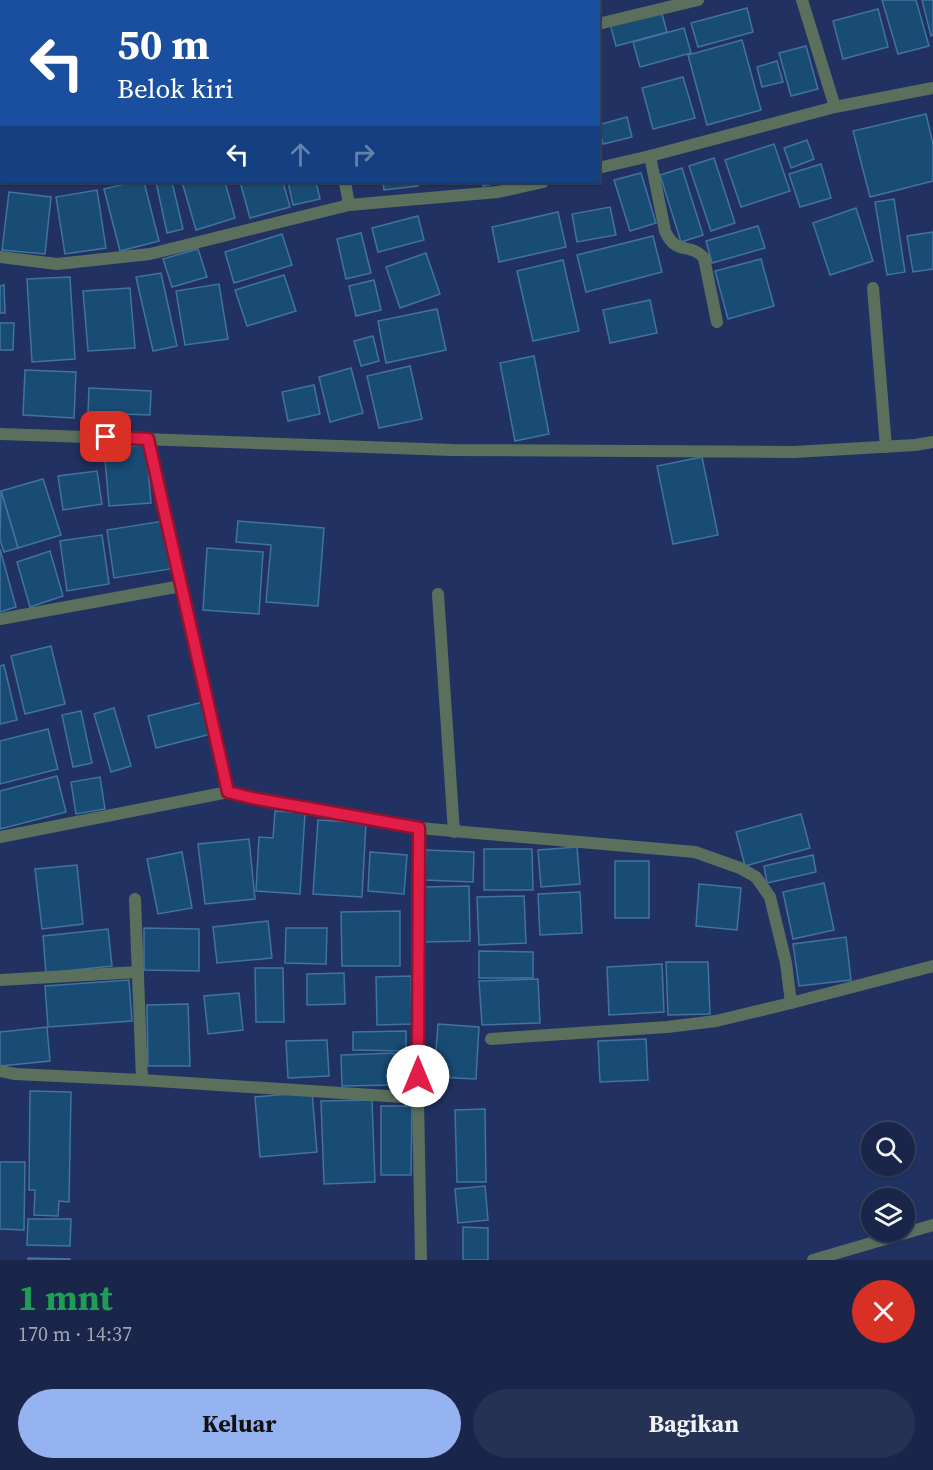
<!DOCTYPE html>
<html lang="id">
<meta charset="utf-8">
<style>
:root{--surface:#19264a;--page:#263254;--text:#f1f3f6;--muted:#9fa5b5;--line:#374362;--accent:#95b2f1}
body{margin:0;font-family:"Source Serif 4",serif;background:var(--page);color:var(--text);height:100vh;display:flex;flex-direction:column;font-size:22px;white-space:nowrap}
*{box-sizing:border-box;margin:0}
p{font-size:20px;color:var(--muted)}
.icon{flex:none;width:33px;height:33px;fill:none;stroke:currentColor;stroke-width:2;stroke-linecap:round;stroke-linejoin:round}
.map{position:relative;height:1260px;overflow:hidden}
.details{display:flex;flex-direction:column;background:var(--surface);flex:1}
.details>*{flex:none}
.top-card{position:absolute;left:0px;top:0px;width:600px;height:183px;box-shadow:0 2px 4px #0004,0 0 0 2px var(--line);background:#1a4fa0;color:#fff;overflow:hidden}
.buttons{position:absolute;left:861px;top:1122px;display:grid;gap:12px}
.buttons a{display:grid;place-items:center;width:54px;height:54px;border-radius:50%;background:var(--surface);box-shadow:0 2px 4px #0004,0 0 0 2px var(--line);font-size:30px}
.pin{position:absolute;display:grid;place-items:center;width:51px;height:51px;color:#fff;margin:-26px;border-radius:12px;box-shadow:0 3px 9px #0006}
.me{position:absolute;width:66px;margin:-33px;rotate:0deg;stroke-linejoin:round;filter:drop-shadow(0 0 4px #0008)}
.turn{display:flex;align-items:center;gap:21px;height:126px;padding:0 18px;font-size:27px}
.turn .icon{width:78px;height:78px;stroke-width:2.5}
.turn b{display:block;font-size:42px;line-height:51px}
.lanes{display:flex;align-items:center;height:57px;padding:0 18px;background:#0003;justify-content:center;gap:30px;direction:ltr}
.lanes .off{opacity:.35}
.round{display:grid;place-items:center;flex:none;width:63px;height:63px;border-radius:32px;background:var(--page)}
.headline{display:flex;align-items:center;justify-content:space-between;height:102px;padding:0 18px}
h1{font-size:36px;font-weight:700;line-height:45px;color:#1e9e55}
.button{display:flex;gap:12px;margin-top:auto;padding:12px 18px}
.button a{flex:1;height:69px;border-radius:36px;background:var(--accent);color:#111;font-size:24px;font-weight:700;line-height:69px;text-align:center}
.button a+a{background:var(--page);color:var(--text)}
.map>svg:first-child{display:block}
.building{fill:#194c75;stroke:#41739e;stroke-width:1.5}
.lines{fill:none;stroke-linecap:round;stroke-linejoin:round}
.service{stroke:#5b705c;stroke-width:12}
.minor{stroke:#5b705c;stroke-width:12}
.route-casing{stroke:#92132f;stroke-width:15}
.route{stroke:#e11d48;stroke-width:10}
</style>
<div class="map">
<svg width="933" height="1260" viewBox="0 0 933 1260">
<rect width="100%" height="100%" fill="#213262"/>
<g class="building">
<polygon points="0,0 33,0 33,2 2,2 2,7 0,7"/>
<rect x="485" y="0" width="70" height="2"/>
<polygon points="882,0 916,0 929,46 898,54"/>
<polygon points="922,0 933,0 933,35 931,36"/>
<polygon points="747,8 753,32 698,47 691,23"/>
<polygon points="878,9 888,47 843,59 833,21"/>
<polygon points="661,10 667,32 616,46 610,24"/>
<polygon points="684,28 691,53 640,67 633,42"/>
<polygon points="742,40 761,110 707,125 688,55"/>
<polygon points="806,46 818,89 791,96 779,53"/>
<polygon points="777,61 783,82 762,87 757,67"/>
<polygon points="683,77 695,118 653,129 642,88"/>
<polygon points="926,114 933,144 933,181 870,197 853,131"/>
<polygon points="627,117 632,137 603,144 598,125"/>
<polygon points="807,140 814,159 791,168 784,148"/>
<polygon points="774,144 790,191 741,207 725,160"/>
<polygon points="714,158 735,223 711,231 689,166"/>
<polygon points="821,164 831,198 800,207 789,174"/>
<polygon points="682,168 703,235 681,242 660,175"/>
<polygon points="641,173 656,223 630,231 614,180"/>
<polygon points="133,182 144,182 159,241 120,251 104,189"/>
<polygon points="156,182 172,182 183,229 167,233"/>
<polygon points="182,182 225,182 235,218 196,230"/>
<polygon points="240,182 283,182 290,207 250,218"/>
<polygon points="288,182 316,182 320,199 293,205"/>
<polygon points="383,182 417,182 418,186 384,190"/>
<polygon points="482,182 505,182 483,186"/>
<polygon points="97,190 106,248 65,254 56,197"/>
<polygon points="9,192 51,197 45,254 2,250"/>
<polygon points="894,199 905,272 887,275 875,202"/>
<polygon points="610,207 616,235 577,242 572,214"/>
<polygon points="856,208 873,261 830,275 813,223"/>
<polygon points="558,212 566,247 499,262 492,227"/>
<polygon points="418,216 424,240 378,252 372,228"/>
<polygon points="758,226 765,248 712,263 706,241"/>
<polygon points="933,232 933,269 913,272 907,236"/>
<polygon points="361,233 371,273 346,279 337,239"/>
<polygon points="282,234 292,265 234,283 225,252"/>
<polygon points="653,236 662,272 586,292 577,255"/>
<polygon points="198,249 207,277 172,287 163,259"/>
<polygon points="426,253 440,294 400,308 386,267"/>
<polygon points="761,259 774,306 728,319 715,271"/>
<polygon points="563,260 579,331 533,341 517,271"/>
<polygon points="161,273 177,346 153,351 136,277"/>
<polygon points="284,275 296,311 247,326 235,290"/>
<polygon points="70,277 75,359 32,362 27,279"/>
<polygon points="374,280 381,310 356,316 349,286"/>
<polygon points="219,284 228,339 185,345 176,291"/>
<polygon points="4,285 5,313 0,313 0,286"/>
<polygon points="130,288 135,348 88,351 83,291"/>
<polygon points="650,300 657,333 610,343 603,310"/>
<polygon points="437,309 446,350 386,363 378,321"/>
<polygon points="0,323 14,323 13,350 0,350"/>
<polygon points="373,336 379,361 361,366 354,341"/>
<polygon points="534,356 549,434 515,441 500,363"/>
<polygon points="410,366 422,419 379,428 367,376"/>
<polygon points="351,368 363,413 330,422 319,377"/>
<polygon points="25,370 76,372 74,418 23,415"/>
<polygon points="314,385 320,414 288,421 282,392"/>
<polygon points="89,388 151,391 150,415 88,413"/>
<polygon points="146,445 151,503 109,506 104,448"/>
<polygon points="702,457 718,535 673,544 657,466"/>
<polygon points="97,471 102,504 63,510 58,476"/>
<polygon points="43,479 61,535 18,548 1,491"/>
<polygon points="1,491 18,548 4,552 0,540"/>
<polygon points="163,521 170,569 114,578 107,530"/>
<polygon points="238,521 324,528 318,606 266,602 271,545 236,542"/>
<polygon points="102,535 109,584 67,591 60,541"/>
<polygon points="207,548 263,552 259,614 203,610"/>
<polygon points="0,549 16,607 0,612"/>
<polygon points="50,551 63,596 30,607 17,562"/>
<polygon points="51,646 65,704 25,714 11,656"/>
<polygon points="4,665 17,720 0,724 0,666"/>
<polygon points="203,702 211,734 156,748 148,716"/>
<polygon points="114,708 131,766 111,772 94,714"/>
<polygon points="81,711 92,763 73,767 62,715"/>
<polygon points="48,729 58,769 0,784 0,741"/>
<polygon points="57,776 66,812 0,829 0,791"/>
<polygon points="100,777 105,809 76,814 71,782"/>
<polygon points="275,811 305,813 300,894 256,891 259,837 273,838"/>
<polygon points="801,814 810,848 745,866 736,832"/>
<polygon points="318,820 366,823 362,897 313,894"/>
<polygon points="249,839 255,899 205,904 198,844"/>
<polygon points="577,847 580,884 541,887 538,850"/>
<polygon points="484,849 532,849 533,890 484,890"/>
<polygon points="426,850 474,852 473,882 425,880"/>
<polygon points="182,852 192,908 158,914 147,859"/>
<polygon points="370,852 407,855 404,894 368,891"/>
<polygon points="813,855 816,872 767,883 764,866"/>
<rect x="615" y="861" width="34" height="57"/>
<polygon points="77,865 83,924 42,929 35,869"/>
<polygon points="824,883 834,930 793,939 783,892"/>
<polygon points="699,884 741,888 737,930 696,926"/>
<polygon points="469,886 470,941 425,942 424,887"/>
<polygon points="580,892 582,933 540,935 538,894"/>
<polygon points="524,896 526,943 479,945 477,897"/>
<polygon points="400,911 400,966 342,966 341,912"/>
<polygon points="268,921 272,958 217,963 213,927"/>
<polygon points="144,928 199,929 199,971 144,970"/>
<polygon points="286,928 327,928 326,964 285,963"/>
<polygon points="108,929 112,966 46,973 43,936"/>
<polygon points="846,937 851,980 799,986 793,944"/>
<polygon points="479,951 533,952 533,978 479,978"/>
<polygon points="666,962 708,962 710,1014 668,1015"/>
<polygon points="662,964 664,1012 609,1015 607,967"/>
<polygon points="255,968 283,968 284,1022 256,1022"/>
<polygon points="344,973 345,1004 307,1005 307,974"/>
<polygon points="411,976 412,1024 377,1025 376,977"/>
<polygon points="538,979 540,1023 482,1025 479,981"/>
<polygon points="129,980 132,1021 48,1027 45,986"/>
<polygon points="239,993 243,1030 208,1034 204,996"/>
<polygon points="188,1004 190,1066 148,1066 147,1005"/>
<polygon points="438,1024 479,1027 476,1079 434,1077"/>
<polygon points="47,1027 50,1061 0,1066 0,1032"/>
<polygon points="406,1031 406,1051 353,1050 353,1032"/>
<polygon points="646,1039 648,1080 600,1082 598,1041"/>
<polygon points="327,1040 329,1076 288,1078 286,1041"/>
<polygon points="394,1053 395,1085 342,1086 341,1055"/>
<polygon points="30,1091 71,1092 69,1202 59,1201 58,1216 34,1215 35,1190 29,1190"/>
<polygon points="312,1092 317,1152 260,1157 255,1097"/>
<polygon points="372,1100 375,1182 324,1184 321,1101"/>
<polygon points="381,1106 412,1106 411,1175 381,1175"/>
<polygon points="485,1109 486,1182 457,1182 455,1110"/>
<polygon points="0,1162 25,1162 24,1230 0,1229"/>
<polygon points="485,1186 488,1220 458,1223 455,1189"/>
<polygon points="28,1219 71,1219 70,1246 27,1245"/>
<polygon points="463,1227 488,1228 488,1260 463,1260"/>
<polygon points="28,1258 70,1259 70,1260 28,1260"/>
</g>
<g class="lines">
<g class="service">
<polyline points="438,594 454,832"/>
<polyline points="0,980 138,972"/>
</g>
<g class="minor">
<polyline points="802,0 835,107"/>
<polyline points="598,24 698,0"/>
<path d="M650,156L665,231C676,256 690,242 704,258L717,322"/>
<polyline points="598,168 650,156 835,107 933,88"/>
<polyline points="345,182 349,205"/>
<polyline points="0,257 57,264 150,254 349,205 498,192 543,182"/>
<polyline points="873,288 886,447"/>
<polyline points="0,434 452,450 794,452 915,445 933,442"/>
<polyline points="148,439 228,792 252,798 419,828 695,852 740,868 756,877 770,897 786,963 791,1003 933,966"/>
<polyline points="0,619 181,586"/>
<polyline points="419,828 418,1098 421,1260"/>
<polyline points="0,837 228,792"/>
<polyline points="135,899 142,1080"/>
<polyline points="491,1039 667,1027 716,1021 791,1003"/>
<polyline points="0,1071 15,1074 142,1080 418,1098"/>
<polyline points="813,1260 933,1225"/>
</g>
</g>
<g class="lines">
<defs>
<polyline id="route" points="106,437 148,439 228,792 252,798 419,828 418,1076"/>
</defs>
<use href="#route" class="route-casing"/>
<use href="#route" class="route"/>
</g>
</svg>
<div class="buttons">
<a><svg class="icon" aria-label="search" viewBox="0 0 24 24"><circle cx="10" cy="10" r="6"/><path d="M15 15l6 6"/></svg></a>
<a><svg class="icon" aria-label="layers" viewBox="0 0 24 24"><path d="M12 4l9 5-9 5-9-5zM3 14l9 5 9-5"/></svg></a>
</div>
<div class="pin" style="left:106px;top:437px;background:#d93025"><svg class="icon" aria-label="arrive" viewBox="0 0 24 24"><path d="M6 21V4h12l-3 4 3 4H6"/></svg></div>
<svg class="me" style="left:418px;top:1076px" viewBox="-20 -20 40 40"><circle r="19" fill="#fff"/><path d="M0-13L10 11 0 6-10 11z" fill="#e11d48"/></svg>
<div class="top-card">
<div class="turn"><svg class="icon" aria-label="left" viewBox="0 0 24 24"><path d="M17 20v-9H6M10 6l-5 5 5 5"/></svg><div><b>50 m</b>Belok kiri</div></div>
<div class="lanes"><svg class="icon" aria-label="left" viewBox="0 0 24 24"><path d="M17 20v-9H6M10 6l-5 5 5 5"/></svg><svg class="icon off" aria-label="ahead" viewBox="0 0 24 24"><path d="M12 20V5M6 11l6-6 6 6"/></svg><svg class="icon off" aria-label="right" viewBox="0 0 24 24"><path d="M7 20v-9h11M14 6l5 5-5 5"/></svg></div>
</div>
</div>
<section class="details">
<div class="headline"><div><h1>1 mnt</h1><p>170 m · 14:37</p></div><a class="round" style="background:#d93025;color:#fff"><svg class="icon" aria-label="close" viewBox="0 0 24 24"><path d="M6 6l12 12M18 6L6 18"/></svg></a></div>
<div class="button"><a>Keluar</a><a>Bagikan</a></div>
</section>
